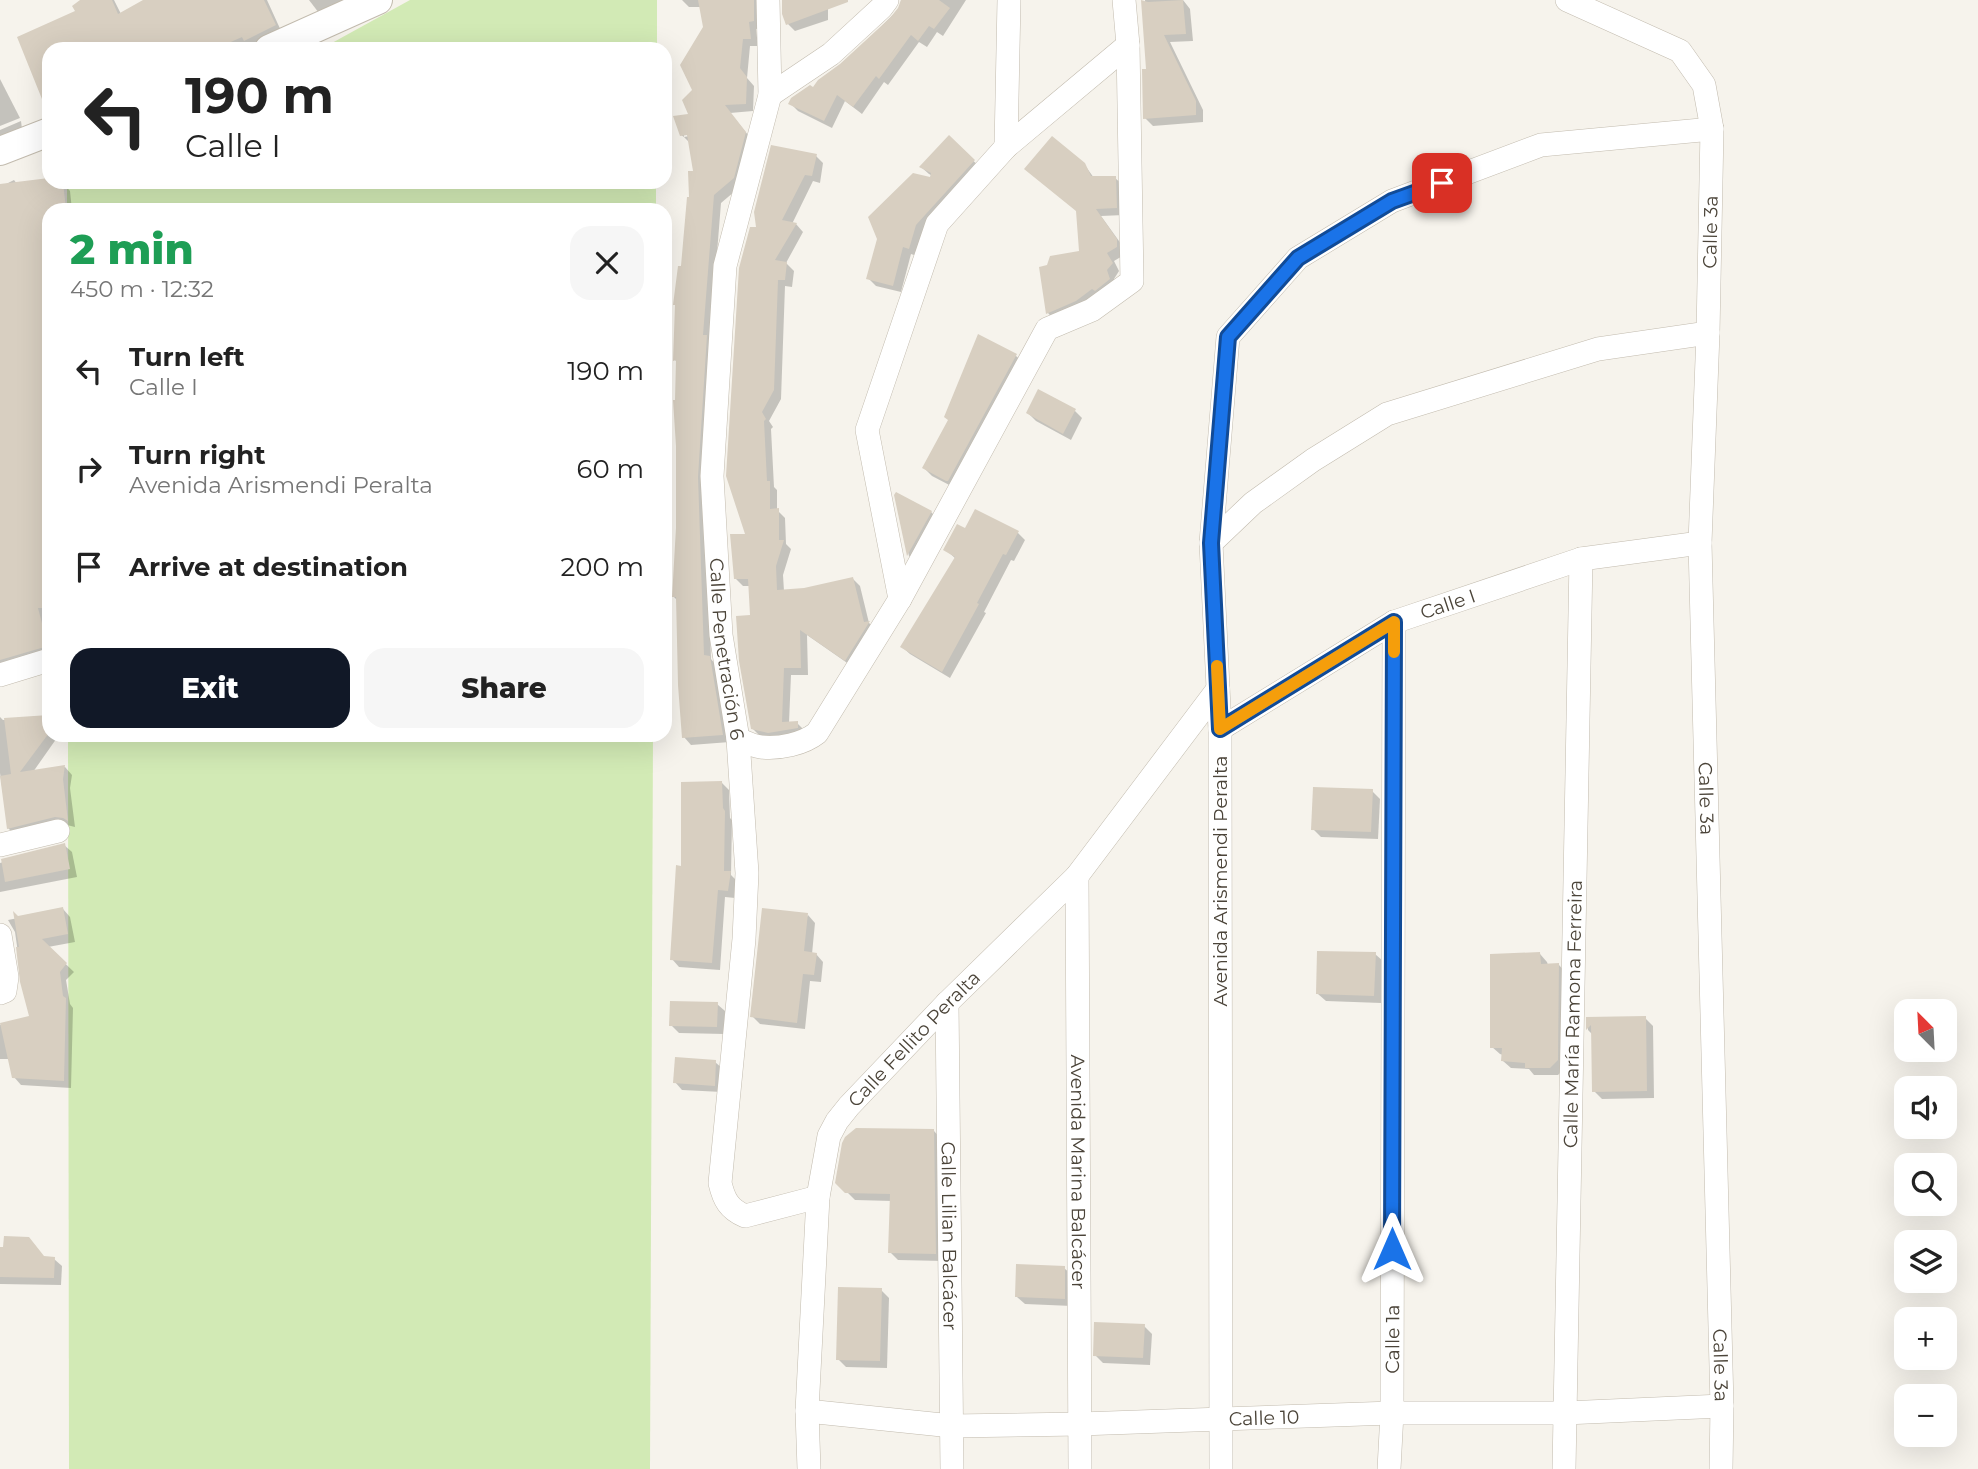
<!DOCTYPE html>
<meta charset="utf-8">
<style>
:root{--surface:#fff;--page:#f6f6f6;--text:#222;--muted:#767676;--accent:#111827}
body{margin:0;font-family:Montserrat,sans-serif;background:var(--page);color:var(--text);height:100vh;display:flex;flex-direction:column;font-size:26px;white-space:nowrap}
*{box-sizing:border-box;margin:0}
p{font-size:23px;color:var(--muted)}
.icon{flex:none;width:38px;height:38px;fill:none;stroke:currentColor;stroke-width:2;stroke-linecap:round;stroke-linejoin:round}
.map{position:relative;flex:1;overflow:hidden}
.details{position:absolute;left:42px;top:203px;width:630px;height:539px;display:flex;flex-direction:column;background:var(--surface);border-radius:21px;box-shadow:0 7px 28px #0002}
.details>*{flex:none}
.hud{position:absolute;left:42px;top:42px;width:630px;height:147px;border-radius:21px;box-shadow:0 7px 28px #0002;background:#fff;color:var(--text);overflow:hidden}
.needle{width:46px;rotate:336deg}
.tools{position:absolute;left:1894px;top:999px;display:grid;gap:14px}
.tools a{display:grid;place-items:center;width:63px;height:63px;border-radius:14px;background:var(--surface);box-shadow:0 7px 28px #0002;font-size:35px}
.pin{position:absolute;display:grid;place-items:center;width:60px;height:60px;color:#fff;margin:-30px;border-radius:14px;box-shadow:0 4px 10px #0006}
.me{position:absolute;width:77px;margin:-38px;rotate:0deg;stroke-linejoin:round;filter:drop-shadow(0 0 5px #0008)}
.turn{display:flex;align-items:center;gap:24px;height:147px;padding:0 28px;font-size:32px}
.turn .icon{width:91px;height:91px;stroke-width:2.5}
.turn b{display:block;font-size:49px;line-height:60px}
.round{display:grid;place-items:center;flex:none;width:74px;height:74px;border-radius:21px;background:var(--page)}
.headline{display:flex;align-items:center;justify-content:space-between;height:119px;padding:0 28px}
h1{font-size:42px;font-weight:800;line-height:52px;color:#1e9e55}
.cta{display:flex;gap:14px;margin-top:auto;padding:14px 28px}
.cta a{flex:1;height:80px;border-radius:21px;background:var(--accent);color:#fff;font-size:28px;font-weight:800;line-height:80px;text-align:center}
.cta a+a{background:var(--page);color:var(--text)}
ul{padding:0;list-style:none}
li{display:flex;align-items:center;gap:21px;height:98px;padding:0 28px}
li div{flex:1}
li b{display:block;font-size:26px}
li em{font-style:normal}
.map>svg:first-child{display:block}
.green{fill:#d2eab5}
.shadow{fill:#0003}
.building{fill:#d8cfc1}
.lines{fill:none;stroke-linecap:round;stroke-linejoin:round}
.minor-casing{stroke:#c2bbae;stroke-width:24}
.tertiary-casing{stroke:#c2bbae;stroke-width:30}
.minor{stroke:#fff;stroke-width:23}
.tertiary{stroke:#fff;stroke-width:28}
.route-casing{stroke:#114b97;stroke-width:18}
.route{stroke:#1a73e8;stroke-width:12}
.slow{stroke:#f59e0b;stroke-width:12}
.labels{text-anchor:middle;stroke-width:7;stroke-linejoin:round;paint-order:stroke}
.street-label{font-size:19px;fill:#4b4439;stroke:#fff}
</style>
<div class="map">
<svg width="1978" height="1469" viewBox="0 0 1978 1469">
<rect width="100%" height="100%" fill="#f6f3ec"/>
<g class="green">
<polygon points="410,0 657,0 657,49 321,49"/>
<rect x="67" y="182" width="589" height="28"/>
<polygon points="68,735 653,735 650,1469 69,1469"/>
</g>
<g class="shadow">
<polygon points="83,0 114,0 121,14 150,0 267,0 282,33 253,47 249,44 239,49 49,49 48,99 41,91 19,38 77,12"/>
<polygon points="309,0 351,0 322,17"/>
<polygon points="682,0 762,0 761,28 756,29 758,46 750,46 747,78 754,86 753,111 730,113 753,141 741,186 721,203 710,341 705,484 711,659 717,666 730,742 691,745 684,737 678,601 673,596 678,528 678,363 675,360 682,268 696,172 690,143 684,137 696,135 684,133 684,137 681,135 691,115 705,27 701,7 689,7"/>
<polygon points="782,0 842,0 828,8 828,20 795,31 788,24"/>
<polygon points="901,0 966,0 943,36 937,32 927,47 919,42 888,85 884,82 862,114 845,101 832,128 798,111 790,103 814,89 841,66 900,8"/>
<polygon points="1145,0 1183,0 1190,9 1193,41 1170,42 1203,110 1203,122 1153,126 1145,118 1148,70"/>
<polygon points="0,79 20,118 0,126"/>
<polygon points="21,121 22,129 0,138 0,130"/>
<polygon points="949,138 982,169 917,256 911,254 901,292 876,286 868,278 938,179 929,174 921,167"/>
<polygon points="816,156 823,163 820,183 813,181 792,224 796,224 803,232 786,263 794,271 792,287 785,286 781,399 769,421 773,427 771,429 774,487 777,490 777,510 785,518 786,544 791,549 783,575 784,591 804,590 852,578 860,586 869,623 877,630 853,667 807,635 808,675 791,675 789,723 797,723 805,731 805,735 760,736 752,728 750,586 743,586 735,578 747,535 758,230"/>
<polygon points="1084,164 1094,178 1115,178 1123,185 1124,215 1101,216 1124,248 1124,255 1114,261 1119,271 1114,279 1117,287 1055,321 1048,313 1041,268 1081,253"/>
<polygon points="14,180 17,184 47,180 54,187 63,183 70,191 72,210 49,210 49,242 0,248 0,187"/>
<polygon points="0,266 49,266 49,655 0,671"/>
<polygon points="979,337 1016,356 1024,363 955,488 932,476 924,468 950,420"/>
<polygon points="1075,411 1082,418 1071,440 1036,421 1028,413"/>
<polygon points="896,495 931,512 939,520 916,562 909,556"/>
<polygon points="966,531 1018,533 1025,540 1014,561 1011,560 984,612 986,613 950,678 910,654 902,647 956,559 945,549"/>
<polygon points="0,717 3,720 49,717 49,735 59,735 33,772 65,767 72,775 70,788 75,827 63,824 16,836 8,828 0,773"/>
<polygon points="722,783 729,790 730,818 732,820 731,875 737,881 735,898 725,897 720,970 679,967 672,959 683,868"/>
<polygon points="1372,791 1380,799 1378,839 1321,837 1313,829"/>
<polygon points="64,845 72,852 77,877 0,892 0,863"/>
<polygon points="63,909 70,917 75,942 48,947 74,972 66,980 70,1004 73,1008 71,1088 21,1085 14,1077 9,1059 0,1059 0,1025 31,1017 22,981 15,932 8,920"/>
<polygon points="808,915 815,923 812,954 816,954 823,962 821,982 810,981 805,1029 760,1024 752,1016"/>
<polygon points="1375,954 1383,961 1381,1003 1326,1001 1318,994"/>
<polygon points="1540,954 1547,962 1548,965 1559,965 1566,973 1565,1068 1558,1075 1534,1075 1529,1069 1511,1068 1503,1061 1503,1055 1500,1054 1492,1047"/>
<polygon points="717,1004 725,1011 724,1034 679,1033 671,1025"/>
<polygon points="1645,1018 1653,1026 1654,1098 1602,1099 1594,1091 1593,1035 1588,1030 1588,1019"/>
<polygon points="715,1062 723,1069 722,1092 682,1090 675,1082"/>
<polygon points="934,1131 941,1139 943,1261 898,1260 890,1252 892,1201 855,1200 837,1182"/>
<polygon points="0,1248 54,1259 62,1266 61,1285 0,1284"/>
<polygon points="1064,1268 1072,1275 1072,1306 1025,1304 1017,1297"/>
<polygon points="881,1290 889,1298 887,1368 846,1367 838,1359"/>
<polygon points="1144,1326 1152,1334 1150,1365 1103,1363 1095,1355"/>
</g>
<g class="building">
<polygon points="80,0 112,0 118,14 143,0 264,0 276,25 244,41 242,37 215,49 49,49 48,114 17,37 75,11 72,6"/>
<polygon points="698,0 754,0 754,21 749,22 751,39 743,39 740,68 747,77 746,104 725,105 746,132 734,178 714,195 703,335 707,335 698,477 704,655 710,656 723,735 682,738 678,685 676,597 672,597 676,528 676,446 673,400 675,400 676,360 673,361 675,305 673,305 678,266 681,266 687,197 689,197 688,171 693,171 687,135 680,136 673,116 688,114 682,100 692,90 680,65 703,27"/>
<polygon points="782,0 848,0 848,2 786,25 782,14"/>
<polygon points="901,0 939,0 950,8 934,29 929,26 918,41 911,35 879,79 876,76 853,107 837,95 824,121 788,104 791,98 810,85 813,87 818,80 840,64 890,18 898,8"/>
<polygon points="1141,0 1148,2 1183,0 1186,34 1164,35 1196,101 1196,115 1143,119 1142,69 1146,69"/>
<polygon points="949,135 975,160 916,225 909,249 903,247 893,286 866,279 877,239 868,217 913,173 930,177 931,173 919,167"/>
<polygon points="1052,136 1085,163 1091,176 1116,176 1117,208 1096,209 1117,239 1117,247 1107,253 1113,263 1107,270 1110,279 1095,291 1092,289 1076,301 1046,314 1039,267 1047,265 1050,256 1079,251 1076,211 1024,169"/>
<polygon points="771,145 817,154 812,176 805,175 782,220 797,223 775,260 787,262 785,280 778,280 774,390 762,412 766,419 764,421 767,481 770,481 770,509 779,508 779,540 784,540 776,566 777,590 804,588 853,577 864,622 870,621 845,661 800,630 801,668 784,668 782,722 798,721 798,728 768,733 751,729 739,661 736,616 750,615 748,579 734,579 730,534 745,534 726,476 739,268 750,227 756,227 754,212"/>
<polygon points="49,178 52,186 63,182 66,210 49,210 49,317 42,317 44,377 49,377 49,434 47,434 44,467 49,467 49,608 38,608 48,646 0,660 0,184"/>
<polygon points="978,334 1017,354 948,481 946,481 922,468 948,420 944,417"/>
<polygon points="1038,389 1076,409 1063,434 1026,413"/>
<polygon points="896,492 932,511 907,556 894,495"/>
<polygon points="975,509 1019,531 1006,555 1003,554 977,603 979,604 942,672 900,647 955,557 943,550 957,524 965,528"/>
<polygon points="49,715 49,733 20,772 65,765 63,779 68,821 63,818 55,817 7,829 0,776 11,774 4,718"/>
<polygon points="722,781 723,808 725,811 724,871 731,871 728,891 718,890 712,963 670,960 676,865 681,866 681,782"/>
<polygon points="1313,787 1373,789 1371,832 1311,830"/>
<polygon points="65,843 70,869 5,882 1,859"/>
<polygon points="63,907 68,934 42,939 67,963 60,972 63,996 66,998 64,1081 12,1078 0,1023 29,1016 20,982 16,947 19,947 13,911 18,916"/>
<polygon points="762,908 808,913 804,951 817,953 814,975 803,974 797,1023 750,1017"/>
<polygon points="1317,951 1376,952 1374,996 1316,994"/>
<polygon points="1540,952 1541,964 1559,963 1558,1060 1550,1068 1525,1068 1525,1063 1501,1061 1502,1048 1490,1048 1490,954"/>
<polygon points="670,1001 718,1002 717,1027 669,1026"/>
<polygon points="1646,1016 1647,1091 1592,1092 1591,1025 1586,1030 1586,1017"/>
<polygon points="675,1057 716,1060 715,1086 673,1083"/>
<polygon points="856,1128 934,1129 936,1254 888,1253 890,1194 845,1193 835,1183 842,1143 845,1137"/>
<polygon points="4,1236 29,1237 44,1256 55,1257 54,1278 0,1277 0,1247 3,1247"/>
<polygon points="1016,1264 1065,1266 1065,1299 1015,1297"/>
<polygon points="838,1287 882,1288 880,1361 836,1360"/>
<polygon points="1094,1322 1145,1324 1143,1358 1093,1356"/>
</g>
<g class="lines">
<defs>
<g id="minor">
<path id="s1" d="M768,0L770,95L725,266L712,476L721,635L738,739L747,873L744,939L720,1183C724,1200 729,1209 745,1216L818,1197"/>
<path id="s2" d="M1567,0L1680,51L1704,85L1712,129L1708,333L1700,543L1722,1406L1721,1469"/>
<polyline points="770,95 831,54 881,8 887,0"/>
<polyline points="1006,147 1009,0"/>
<polyline points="1211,543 1253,503 1313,460 1387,414 1598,349 1708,333"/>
<polyline points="900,599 867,430 937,224 1006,147 1128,45"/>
<polyline points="0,675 49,660"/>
<path id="s3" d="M1220,729L1394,622L1581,559L1700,543"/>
<path d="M738,739C745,742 753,746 761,747C780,749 803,744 817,733L900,599L1047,329L1092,310L1132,281L1128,45L1124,0"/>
<polyline points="0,845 58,831"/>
<path id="s4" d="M1077,876L1080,1469"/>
<polyline points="0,935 7,977 5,991 0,993"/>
<path id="s5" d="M947,1003L952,1469"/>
<path id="s6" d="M807,1411L952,1426L1080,1424L1392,1413H1565L1722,1406"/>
<path id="s7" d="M809,1469L807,1411L818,1197L829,1136L837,1121L849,1106L947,1003L1077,876L1218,689"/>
<polyline points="1221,1469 1220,729 1211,543 1228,337 1298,258 1392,201 1541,145 1712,129"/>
<path id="s8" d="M1389,1469L1392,1413L1394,622"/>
<path id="s9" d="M1564,1469L1581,559"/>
</g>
<g id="tertiary">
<polyline points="269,49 378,0"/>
<polyline points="0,151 49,132"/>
</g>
</defs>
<use href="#minor" class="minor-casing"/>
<use href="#tertiary" class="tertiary-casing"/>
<use href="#minor" class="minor"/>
<use href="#tertiary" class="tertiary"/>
</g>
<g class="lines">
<defs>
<polyline id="route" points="1392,1249 1394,622 1220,729 1211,543 1228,337 1298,258 1392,201 1442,183"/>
</defs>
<use href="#route" class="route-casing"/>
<use href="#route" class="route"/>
<polyline class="slow" points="1217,666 1220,729 1394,622 1394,652"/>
</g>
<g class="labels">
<g class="street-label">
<text transform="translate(1710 232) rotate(-89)" y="7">Calle 3a</text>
<text dy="7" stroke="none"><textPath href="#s3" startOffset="261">Calle I</textPath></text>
<text dy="7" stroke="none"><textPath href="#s1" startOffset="656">Calle Penetración 6</textPath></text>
<text dy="7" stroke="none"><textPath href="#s2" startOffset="880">Calle 3a</textPath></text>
<text transform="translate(1220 881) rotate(-90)" y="7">Avenida Arismendi Peralta</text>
<text dy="7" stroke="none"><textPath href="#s9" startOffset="455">Calle María Ramona Ferreira</textPath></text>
<text dy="7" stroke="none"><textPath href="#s7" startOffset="464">Calle Fellito Peralta</textPath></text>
<text dy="7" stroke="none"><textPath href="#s4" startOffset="296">Avenida Marina Balcácer</textPath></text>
<text dy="7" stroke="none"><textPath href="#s5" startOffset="233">Calle Lilian Balcácer</textPath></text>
<text dy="7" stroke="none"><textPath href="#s8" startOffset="130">Calle 1a</textPath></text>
<text dy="7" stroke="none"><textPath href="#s2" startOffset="1447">Calle 3a</textPath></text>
<text dy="7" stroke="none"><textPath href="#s6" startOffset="458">Calle 10</textPath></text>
</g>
</g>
</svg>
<div class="tools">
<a><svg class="needle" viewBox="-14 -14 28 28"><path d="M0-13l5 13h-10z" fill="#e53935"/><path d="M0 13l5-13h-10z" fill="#767676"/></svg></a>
<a><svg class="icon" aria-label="sound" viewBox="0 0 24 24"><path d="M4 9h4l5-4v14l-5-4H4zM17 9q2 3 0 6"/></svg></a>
<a><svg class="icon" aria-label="search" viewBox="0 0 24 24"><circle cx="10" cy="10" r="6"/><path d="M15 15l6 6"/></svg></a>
<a><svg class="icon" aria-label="layers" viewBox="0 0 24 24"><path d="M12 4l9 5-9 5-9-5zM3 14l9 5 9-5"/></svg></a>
<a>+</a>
<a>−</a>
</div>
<div class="pin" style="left:1442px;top:183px;background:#d93025"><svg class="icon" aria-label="arrive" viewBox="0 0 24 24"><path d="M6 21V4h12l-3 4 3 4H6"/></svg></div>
<svg class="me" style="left:1392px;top:1249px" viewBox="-20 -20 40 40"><path d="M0-17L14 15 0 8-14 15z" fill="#1a73e8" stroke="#fff" stroke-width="4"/></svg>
<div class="hud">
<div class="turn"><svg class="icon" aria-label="left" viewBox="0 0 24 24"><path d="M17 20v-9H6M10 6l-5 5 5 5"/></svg><div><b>190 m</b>Calle I</div></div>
</div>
<section class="details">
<div class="headline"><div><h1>2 min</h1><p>450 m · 12:32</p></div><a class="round"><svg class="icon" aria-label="close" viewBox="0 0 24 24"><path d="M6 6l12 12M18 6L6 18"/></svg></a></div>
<ul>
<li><svg class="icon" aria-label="left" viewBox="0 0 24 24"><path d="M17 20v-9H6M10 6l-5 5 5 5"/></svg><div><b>Turn left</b><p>Calle I</p></div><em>190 m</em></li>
<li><svg class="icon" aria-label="right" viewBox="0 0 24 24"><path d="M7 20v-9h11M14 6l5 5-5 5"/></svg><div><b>Turn right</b><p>Avenida Arismendi Peralta</p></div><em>60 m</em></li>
<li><svg class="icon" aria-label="arrive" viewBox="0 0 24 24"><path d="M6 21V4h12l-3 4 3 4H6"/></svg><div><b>Arrive at destination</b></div><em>200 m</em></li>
</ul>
<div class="cta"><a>Exit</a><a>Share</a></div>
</section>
</div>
